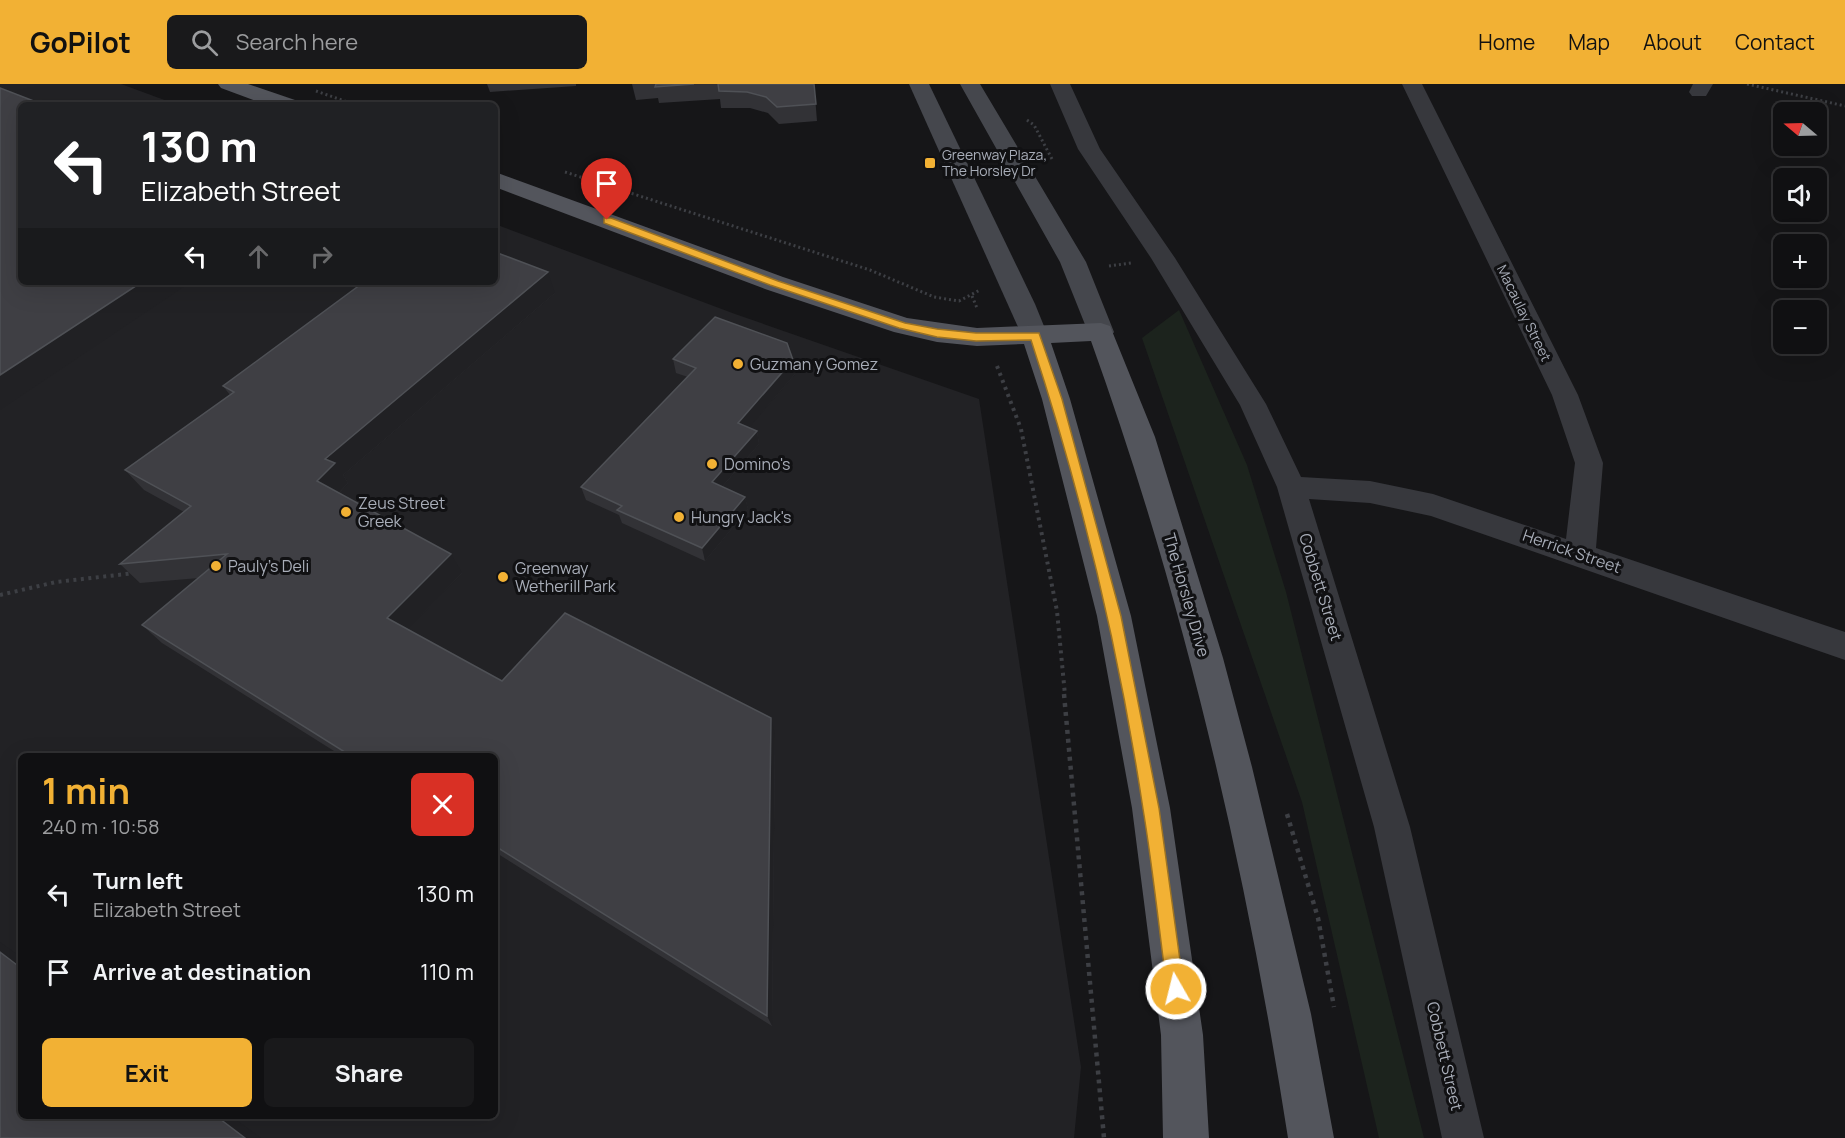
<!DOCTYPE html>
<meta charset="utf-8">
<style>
:root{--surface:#101012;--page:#19191b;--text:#f1f3f6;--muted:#9c9d9f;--line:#303032;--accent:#f2b134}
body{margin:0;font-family:Manrope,sans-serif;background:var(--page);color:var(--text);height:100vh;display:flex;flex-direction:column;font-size:22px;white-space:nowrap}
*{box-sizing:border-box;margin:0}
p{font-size:20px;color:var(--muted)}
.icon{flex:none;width:33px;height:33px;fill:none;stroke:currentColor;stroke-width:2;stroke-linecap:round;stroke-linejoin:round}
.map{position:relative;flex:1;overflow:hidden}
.sheet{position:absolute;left:18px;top:669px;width:480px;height:366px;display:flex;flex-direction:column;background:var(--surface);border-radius:9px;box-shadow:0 6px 24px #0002,0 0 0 2px var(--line)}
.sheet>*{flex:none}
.top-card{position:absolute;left:18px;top:18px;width:480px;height:183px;border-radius:9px;box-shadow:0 6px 24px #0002,0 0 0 2px var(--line);background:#202124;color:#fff;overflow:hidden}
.needle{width:39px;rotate:289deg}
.fabs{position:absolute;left:1773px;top:18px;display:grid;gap:12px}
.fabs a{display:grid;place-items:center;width:54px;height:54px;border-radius:9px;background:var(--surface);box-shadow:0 6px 24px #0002,0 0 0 2px var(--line);font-size:30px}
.pin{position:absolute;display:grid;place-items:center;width:51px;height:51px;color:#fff;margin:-62px -26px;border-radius:50% 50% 50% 0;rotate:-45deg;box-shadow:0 0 6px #0007}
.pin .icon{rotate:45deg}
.me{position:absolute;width:66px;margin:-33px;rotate:352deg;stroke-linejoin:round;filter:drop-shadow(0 0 4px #0008)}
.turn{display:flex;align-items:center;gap:21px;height:126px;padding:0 24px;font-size:27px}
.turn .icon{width:78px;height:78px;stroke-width:2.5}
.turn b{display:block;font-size:42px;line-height:51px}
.lanes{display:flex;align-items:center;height:57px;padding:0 24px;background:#0003;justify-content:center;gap:30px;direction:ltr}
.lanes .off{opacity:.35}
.round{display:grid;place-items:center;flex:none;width:63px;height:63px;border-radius:9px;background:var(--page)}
.headline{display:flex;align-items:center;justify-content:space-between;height:102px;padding:0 24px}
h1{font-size:36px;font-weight:700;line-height:45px;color:var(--accent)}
.button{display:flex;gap:12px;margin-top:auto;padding:12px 24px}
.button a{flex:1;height:69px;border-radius:9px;background:var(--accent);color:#111;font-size:24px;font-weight:700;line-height:69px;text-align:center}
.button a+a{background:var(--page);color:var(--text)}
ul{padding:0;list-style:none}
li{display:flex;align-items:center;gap:18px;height:78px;padding:0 24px}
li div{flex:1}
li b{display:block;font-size:22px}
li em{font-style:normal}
header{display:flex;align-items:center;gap:36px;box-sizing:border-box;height:84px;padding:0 30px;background:var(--accent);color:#111}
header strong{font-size:28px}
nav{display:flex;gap:33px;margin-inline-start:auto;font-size:21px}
.search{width:420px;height:54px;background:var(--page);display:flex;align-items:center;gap:15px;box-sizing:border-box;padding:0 21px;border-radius:9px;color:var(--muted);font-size:22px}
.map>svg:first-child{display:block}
.built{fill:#222225;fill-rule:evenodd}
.green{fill:#1c231d}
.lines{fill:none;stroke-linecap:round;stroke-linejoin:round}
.path-far2{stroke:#3d3f44;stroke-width:3;stroke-dasharray:2 3;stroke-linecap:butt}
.path-far1{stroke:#3d3f44;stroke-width:4;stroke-dasharray:3 4.5;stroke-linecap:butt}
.path{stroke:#3d3f44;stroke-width:4.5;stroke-dasharray:4 5;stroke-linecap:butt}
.minor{fill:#37383d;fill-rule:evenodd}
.secondary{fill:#45474d;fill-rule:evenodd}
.primary{fill:#53555c;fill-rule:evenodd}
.wall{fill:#323236}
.shaded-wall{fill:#212124}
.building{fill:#3f3f44;stroke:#4f5156;stroke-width:1.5}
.route{fill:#f2b134;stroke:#9d7322;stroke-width:1.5}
.poi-dot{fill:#f2b134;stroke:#111113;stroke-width:2}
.labels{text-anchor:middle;stroke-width:6;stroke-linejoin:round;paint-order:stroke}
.far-poi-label{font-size:14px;fill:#a8adb8;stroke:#111113;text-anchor:start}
.far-street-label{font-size:14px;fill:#a8adb8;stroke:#111113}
.poi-label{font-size:16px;fill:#a8adb8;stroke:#111113;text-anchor:start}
.street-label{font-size:16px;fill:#a8adb8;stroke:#111113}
</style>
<header>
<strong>GoPilot</strong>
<div class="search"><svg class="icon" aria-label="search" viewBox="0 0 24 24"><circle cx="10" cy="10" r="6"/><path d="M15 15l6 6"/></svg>Search here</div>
<nav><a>Home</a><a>Map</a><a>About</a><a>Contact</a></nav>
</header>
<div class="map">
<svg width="1845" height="1054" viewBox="0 0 1845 1054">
<rect width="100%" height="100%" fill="#161618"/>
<path class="built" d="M0,0H121L178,21H21V198H495V140L735,230L979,315L1081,983L1074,1054H0ZM21,672H495V1032H21Z"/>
<polygon class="green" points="1179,226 1247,381 1286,508 1424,1054 1379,1054 1302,718 1142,254"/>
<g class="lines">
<g class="path-far2">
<polyline points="1747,0 1845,22"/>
<polyline points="316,7 356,21"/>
<polyline points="1027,36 1034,41 1052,75"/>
<polyline points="565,88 870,186 934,213 959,217 980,206"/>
<polyline points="1109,182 1131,179"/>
<polyline points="972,212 977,224"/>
</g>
<g class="path-far1">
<polyline points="997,282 1021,345 1057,527 1065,611"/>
<polyline points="0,511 56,498 135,489"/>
</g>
<g class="path">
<polyline points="1064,610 1104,1054"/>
<polyline points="1287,730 1318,834 1334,923"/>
</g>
<g class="minor">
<polygon points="1050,0 1070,0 1100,65 1175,174 1266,320 1301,393 1370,397 1433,410 1566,455 1575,379 1552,311 1402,0 1422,0 1578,311 1603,379 1596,464 1845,548 1845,576 1431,432 1370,419 1309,415 1410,743 1484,1054 1442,1054 1374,743 1277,403 1240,321 1151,174 1078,65"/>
<polygon points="1693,0 1713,0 1706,12 1692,12 1689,8"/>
</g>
<g class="secondary">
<polygon points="909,0 929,0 1035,220 1048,252 1044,258 1035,261 1026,258 1022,252"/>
<polygon points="960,0 980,0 1086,178 1114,248 1110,254 1101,257 1092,254 1088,248 1060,178"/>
</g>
<g class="primary">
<polygon points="218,0 248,0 295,16 298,21 267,21 221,4"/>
<path d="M495,88L783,193L907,234L977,244L1101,239L1110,242L1155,353L1223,574L1252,683L1311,930L1334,1054H1288C1246,784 1184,515 1091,257L1051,259L1070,315L1131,532L1170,724L1203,951L1209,1054H1163L1161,951L1132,724L1097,532L1042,315L1024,260L977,262L937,258L894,248L765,205L495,103Z"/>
</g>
</g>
<g class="wall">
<polygon points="487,0 576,0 576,2 490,8"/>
<polygon points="632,0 814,0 817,37 779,40 768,29 750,24 721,24 720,15 659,19 658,14 636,16"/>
<polygon points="555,209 343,391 348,399 339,409 462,489 407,545 502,597 775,651 772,942 495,768 495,672 342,672 162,559 142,541 199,494 140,499 120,480 184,428 144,406 125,386 230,311 223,302"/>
<polygon points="673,275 793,276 795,290 748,344 757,347 759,360 722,403 745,413 748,425 705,477 622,439 619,431 586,416 581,403 688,293 676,289"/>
</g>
<g class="shaded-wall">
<polygon points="548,188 555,209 343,391 348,399 331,417 317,397 325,375"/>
<polygon points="142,198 191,198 0,326 0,291"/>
<polygon points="793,276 795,290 741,353 738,339"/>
<polygon points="757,347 759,360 715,411 712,398"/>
<polygon points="745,413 748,425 705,477 702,464"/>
<polygon points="451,470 462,489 401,552 387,534"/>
<polygon points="771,634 775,651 772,942 767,932"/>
<polygon points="0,858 21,873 21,884 0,868"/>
<polygon points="216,1032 231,1032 261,1054 245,1054"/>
</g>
<g class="building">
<polygon points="656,0 694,0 655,3"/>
<polygon points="718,0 814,0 816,20 777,23 766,13 747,8 719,7"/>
<polygon points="0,4 44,21 21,21 21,198 142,198 0,291"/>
<polygon points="495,168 548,188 325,375 335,379 317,397 451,470 387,534 502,597 565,529 771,634 767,932 495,762 495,672 351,672 142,541 227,470 120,480 191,422 125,386 234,308 223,302 364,198 495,198"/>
<polygon points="715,233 787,259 793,276 738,339 757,347 712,398 745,413 702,464 617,426 622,422 581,403 696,284 673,275"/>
<polygon points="0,868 21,884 21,1032 216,1032 245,1054 0,1054"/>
</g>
<path class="route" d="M604,134H611L778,197L905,239L937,245L976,249H1039L1062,315L1121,532L1159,724L1184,905L1182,911L1176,914L1170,911L1167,905C1159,845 1153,785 1143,725C1119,566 1081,408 1031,256L976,257L937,253L899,244L770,201L604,139Z"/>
<g class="poi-dot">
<rect x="924" y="73" width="12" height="12" rx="3"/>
<circle cx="738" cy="280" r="6"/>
<circle cx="712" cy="380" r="6"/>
<circle cx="346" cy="428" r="6"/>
<circle cx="679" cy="433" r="6"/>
<circle cx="216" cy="482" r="6"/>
<circle cx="503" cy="493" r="6"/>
</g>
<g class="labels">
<g class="far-poi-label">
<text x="942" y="76">Greenway Plaza,<tspan x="942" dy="16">The Horsley Dr</tspan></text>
</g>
<g class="far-street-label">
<text transform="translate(1524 229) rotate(64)" y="5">Macaulay Street</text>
</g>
<g class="poi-label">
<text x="750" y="286">Guzman y Gomez</text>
<text x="724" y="386">Domino's</text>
<text x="358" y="425">Zeus Street<tspan x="358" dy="18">Greek</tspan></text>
<text x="691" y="439">Hungry Jack's</text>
<text x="228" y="488">Pauly's Deli</text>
<text x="515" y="490">Greenway<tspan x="515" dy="18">Wetherill Park</tspan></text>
</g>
<g class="street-label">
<text transform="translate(1572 467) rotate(19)" y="6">Herrick Street</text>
<text transform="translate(1321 503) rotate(73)" y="6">Cobbett Street</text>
<text transform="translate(1187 511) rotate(74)" y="6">The Horsley Drive</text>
<text transform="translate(1445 972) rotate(77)" y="6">Cobbett Street</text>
</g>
</g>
</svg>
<div class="fabs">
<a><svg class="needle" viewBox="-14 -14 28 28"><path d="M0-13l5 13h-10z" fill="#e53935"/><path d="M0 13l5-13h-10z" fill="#9c9d9f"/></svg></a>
<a><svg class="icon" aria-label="sound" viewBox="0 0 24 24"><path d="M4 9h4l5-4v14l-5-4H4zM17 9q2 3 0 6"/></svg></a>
<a>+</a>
<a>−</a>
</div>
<div class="pin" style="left:607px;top:136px;background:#d93025"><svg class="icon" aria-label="arrive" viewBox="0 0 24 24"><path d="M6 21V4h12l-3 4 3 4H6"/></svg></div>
<svg class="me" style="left:1176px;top:905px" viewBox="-20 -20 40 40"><circle r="17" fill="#f2b134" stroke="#fff" stroke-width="3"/><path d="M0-11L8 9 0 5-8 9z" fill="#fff"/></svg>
<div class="top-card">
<div class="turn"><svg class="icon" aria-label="left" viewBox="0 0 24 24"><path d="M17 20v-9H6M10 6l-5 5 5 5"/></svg><div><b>130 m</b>Elizabeth Street</div></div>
<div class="lanes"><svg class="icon" aria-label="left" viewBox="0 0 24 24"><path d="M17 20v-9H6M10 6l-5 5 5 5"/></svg><svg class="icon off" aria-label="ahead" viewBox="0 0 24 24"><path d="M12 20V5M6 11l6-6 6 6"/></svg><svg class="icon off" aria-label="right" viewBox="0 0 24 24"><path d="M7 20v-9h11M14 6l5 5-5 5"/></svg></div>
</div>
<section class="sheet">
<div class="headline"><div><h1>1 min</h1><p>240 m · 10:58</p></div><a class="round" style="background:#d93025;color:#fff"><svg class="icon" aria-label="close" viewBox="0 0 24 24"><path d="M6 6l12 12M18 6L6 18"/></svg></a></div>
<ul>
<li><svg class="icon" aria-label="left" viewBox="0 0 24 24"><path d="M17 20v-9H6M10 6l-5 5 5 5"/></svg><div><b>Turn left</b><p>Elizabeth Street</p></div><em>130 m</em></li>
<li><svg class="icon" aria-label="arrive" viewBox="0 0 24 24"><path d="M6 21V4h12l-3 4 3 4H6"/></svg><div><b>Arrive at destination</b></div><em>110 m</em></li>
</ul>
<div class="button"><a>Exit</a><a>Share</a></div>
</section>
</div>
